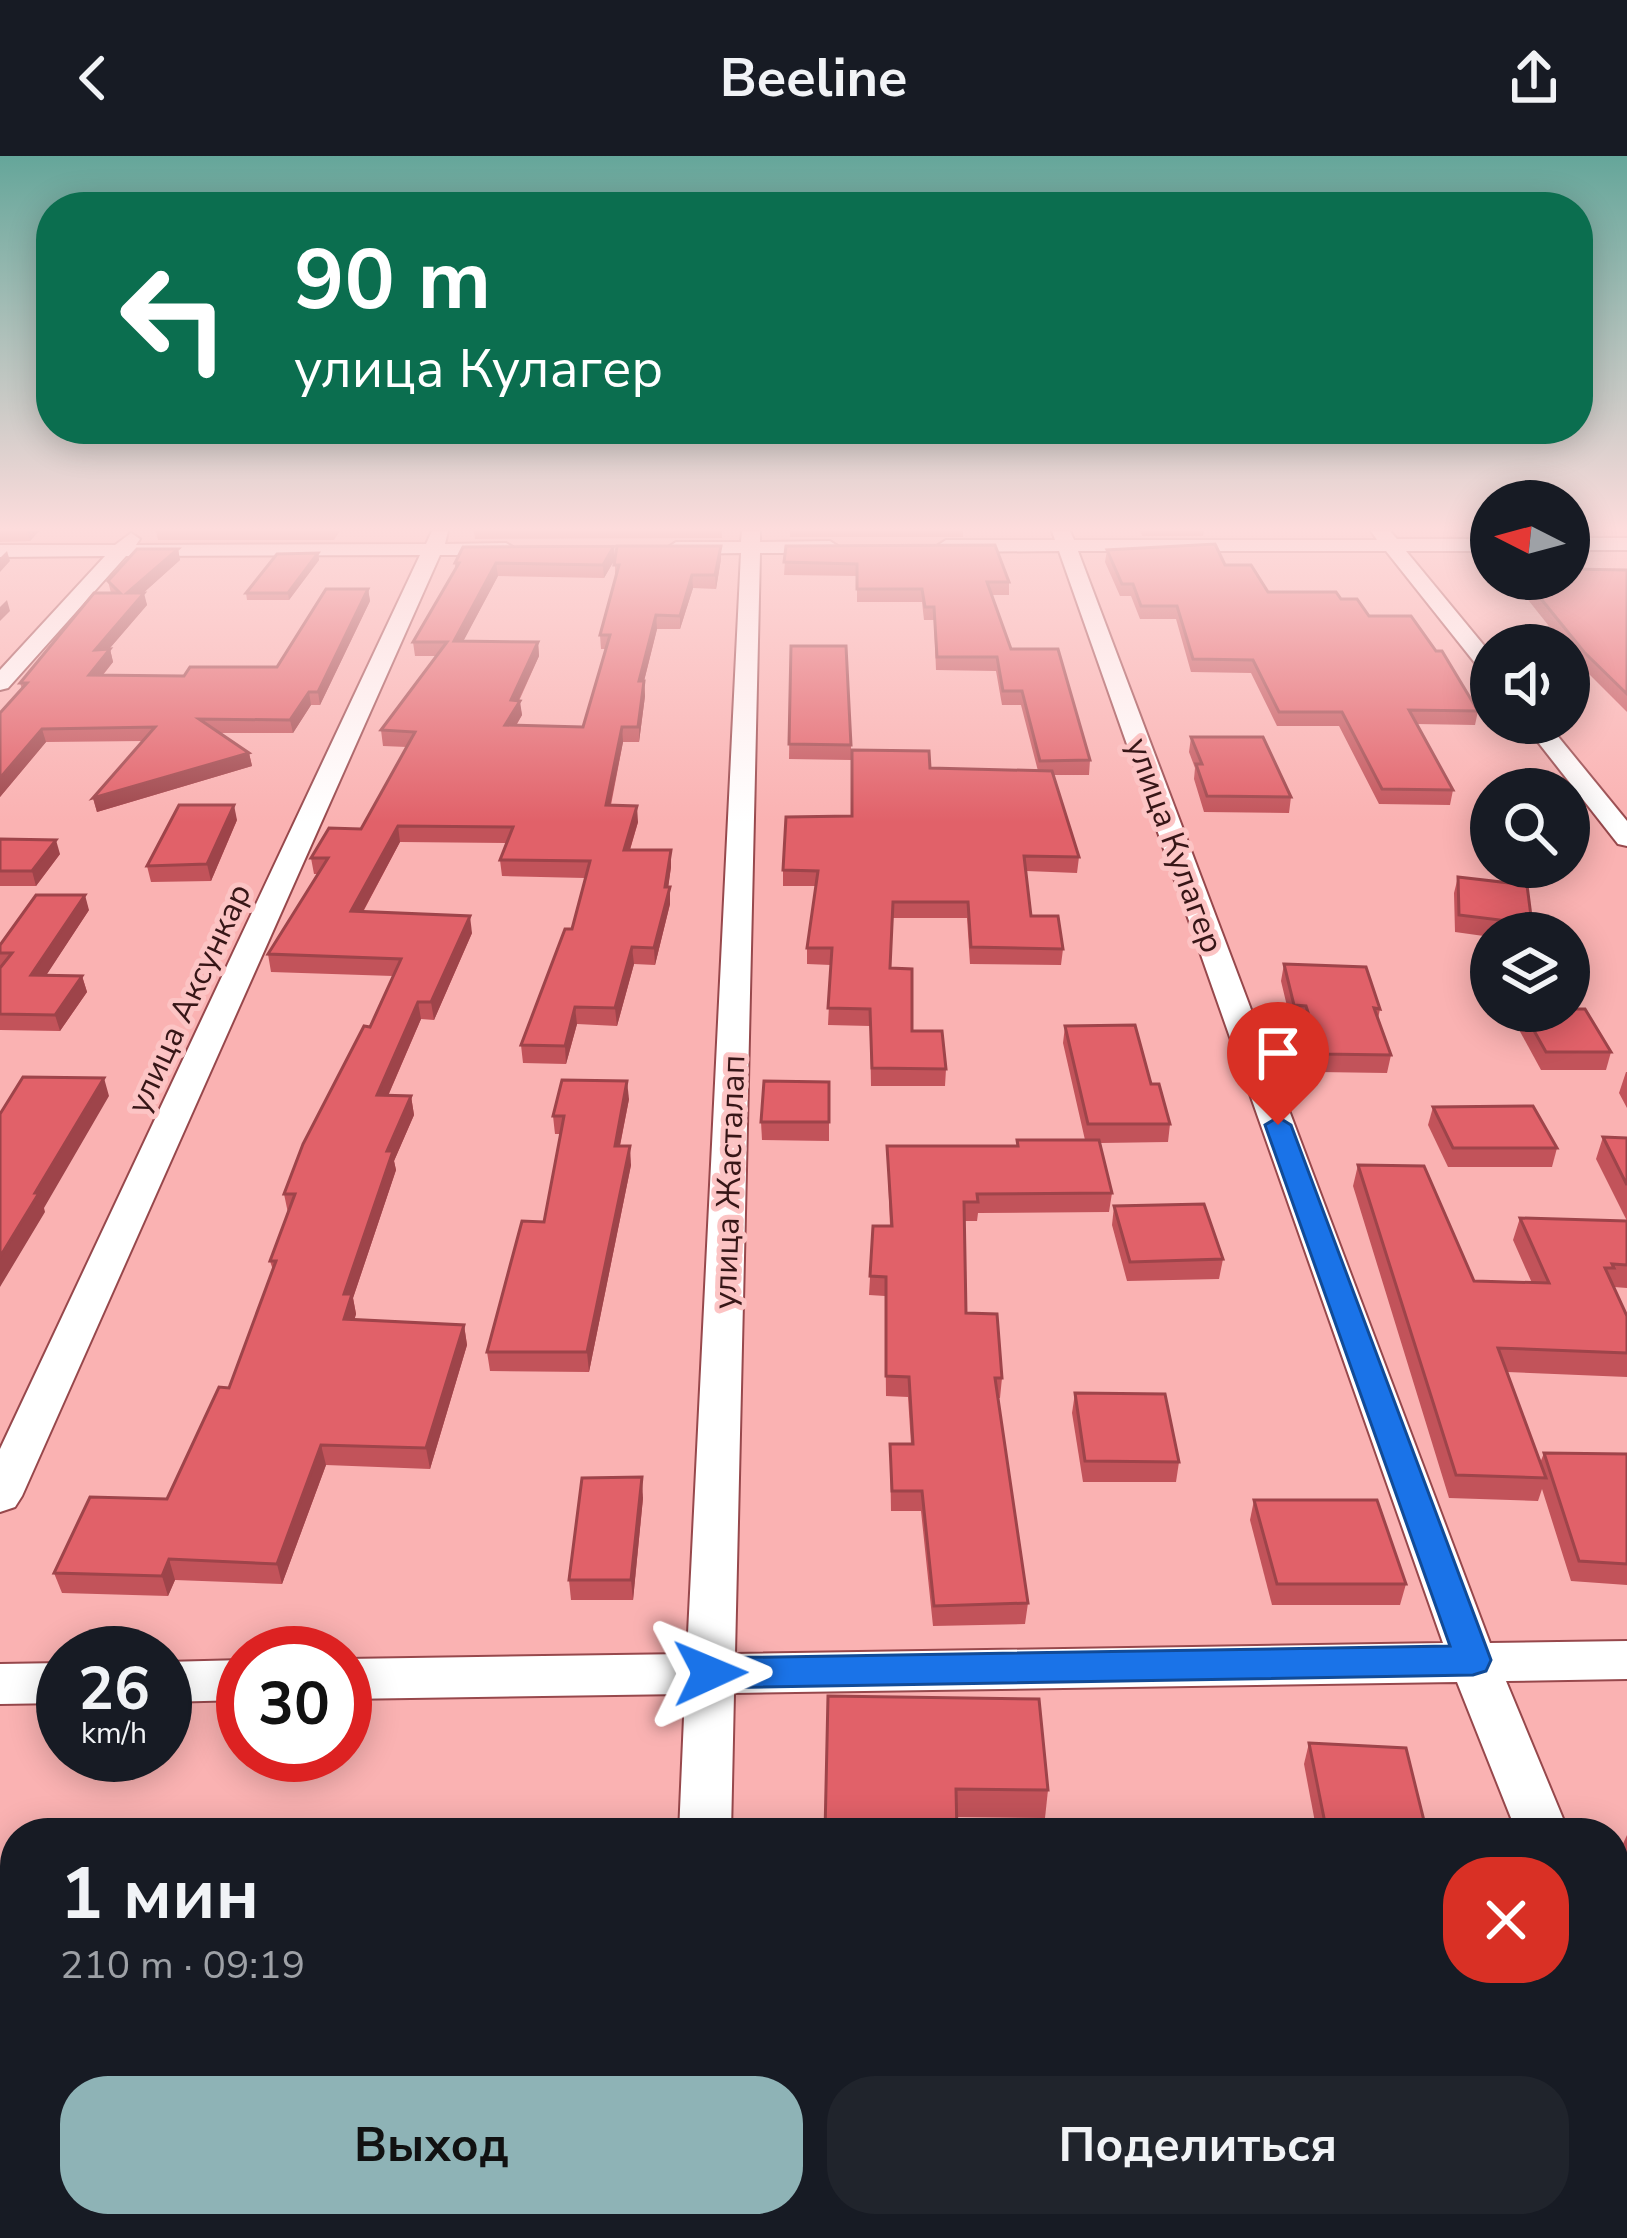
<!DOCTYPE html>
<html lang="ru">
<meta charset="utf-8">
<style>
:root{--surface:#171b24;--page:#20242c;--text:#f1f3f6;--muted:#9ea1a6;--accent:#8eb3b6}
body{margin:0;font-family:"Nunito Sans",sans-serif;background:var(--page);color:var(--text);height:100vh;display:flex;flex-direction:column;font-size:45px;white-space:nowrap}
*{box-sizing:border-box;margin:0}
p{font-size:39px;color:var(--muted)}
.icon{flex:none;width:66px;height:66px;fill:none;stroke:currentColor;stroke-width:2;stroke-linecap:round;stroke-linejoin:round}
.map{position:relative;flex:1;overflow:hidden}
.details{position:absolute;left:0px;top:1662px;width:1629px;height:420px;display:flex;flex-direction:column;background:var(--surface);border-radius:48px 48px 0 0;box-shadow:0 6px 30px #0003}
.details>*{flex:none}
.hud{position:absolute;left:36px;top:36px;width:1557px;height:252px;border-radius:48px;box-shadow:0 6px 30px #0003;background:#0b6e4f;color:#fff;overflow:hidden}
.needle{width:78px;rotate:276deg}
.controls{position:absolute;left:1470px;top:324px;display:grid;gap:24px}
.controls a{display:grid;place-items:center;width:120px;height:120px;border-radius:50%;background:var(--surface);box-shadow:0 6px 30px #0003;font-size:60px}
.speed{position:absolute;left:36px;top:1470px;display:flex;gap:24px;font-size:60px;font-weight:700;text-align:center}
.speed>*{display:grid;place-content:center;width:156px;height:156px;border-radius:50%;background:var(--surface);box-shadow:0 6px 30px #0003;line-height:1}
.speed small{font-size:30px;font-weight:400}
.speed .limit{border:18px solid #d22;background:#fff;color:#111}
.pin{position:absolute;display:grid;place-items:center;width:102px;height:102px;color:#fff;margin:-123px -51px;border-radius:50% 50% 50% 0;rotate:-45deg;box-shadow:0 0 12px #0007}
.pin .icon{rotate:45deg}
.me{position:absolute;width:132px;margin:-66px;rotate:89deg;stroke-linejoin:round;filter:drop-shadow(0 0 9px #0008)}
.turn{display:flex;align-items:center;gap:42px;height:252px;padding:0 60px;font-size:54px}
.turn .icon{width:156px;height:156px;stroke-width:2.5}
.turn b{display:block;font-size:84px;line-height:102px}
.round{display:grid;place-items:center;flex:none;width:126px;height:126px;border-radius:48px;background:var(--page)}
.head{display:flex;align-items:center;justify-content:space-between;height:204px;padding:0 60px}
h1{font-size:72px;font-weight:700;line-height:90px}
.button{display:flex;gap:24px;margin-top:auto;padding:24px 60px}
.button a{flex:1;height:138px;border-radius:48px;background:var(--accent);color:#111;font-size:48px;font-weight:700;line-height:138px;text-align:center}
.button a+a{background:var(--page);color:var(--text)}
header{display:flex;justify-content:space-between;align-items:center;height:156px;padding:0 60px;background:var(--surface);font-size:54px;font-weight:700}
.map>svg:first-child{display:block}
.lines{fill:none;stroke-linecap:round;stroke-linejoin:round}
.street-casing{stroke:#97484c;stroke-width:4}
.street{fill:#fff;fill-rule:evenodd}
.wall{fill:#c2535a;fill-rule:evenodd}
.shaded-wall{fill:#9e444a}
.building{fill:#e16169;stroke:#9e444a;stroke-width:3}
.route{fill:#1a73e8;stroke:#114b97;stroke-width:3}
.labels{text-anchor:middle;stroke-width:10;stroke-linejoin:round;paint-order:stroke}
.street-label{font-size:33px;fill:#371617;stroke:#fcc4c4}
</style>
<header><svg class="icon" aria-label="back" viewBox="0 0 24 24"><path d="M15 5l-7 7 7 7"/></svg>Beeline<svg class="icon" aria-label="share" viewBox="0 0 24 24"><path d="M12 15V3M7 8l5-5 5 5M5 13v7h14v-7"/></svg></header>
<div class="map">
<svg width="1627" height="2082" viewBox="0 0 1627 2082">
<rect width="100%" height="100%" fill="#fab2b2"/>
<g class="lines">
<defs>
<g id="street">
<polygon points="432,375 448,375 445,388 506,387 516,393 506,399 440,399 22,1340 15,1351 0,1356 0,1293 420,399 126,400 8,532 0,534 0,514 105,400 0,401 0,389 115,389 131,377 140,383 136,389 426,388"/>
<polygon points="742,375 760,375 760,386 830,385 839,391 830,397 760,397 735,1498 1443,1487 1059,395 946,396 937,390 946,384 1055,384 1052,375 1070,375 1074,384 1377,384 1371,375 1390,375 1397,383 1491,383 1491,395 1406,395 1491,498 1491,519 1483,517 1386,395 1078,395 1490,1487 1627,1485 1627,1523 1506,1525 1569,1677 1517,1677 1457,1526 734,1537 731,1677 679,1677 685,1538 345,1543 345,1503 687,1498 741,397 676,398 667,392 676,386 741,386"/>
<rect x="1569" y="382" width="58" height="12"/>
<polygon points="1523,567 1547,567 1627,665 1627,690 1618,688"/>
<polygon points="243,1504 243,1544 165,1546 165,1506"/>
<polygon points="63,1507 63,1547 0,1548 0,1508"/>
<polygon points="1614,1826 1627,1831 1627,1914 1614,1909"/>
<polygon points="663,2067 725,2067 726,2082 662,2082"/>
</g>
</defs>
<use href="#street" class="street-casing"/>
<use href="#street" class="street"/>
</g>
<g class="wall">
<polygon points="0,375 39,375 30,385 0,386"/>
<polygon points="156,375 340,375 334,384 158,384"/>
<polygon points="474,375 722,375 722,382 475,383"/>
<rect x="790" y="375" width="173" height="6"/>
<polygon points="1140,375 1204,375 1203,380 1142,380"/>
<path d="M721,390V403L716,433L693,432L680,473H657L644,525L645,540L639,586H623L611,649L638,666L630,694L671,711L668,731L670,748L655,809L634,808L617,870L577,868L566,908L523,907L521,889L572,773L585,722L502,720L500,704L506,687L400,686L363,756L472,777L434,864L421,863L388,940H411L414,959L394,1005L396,1014L353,1142L356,1158L354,1164L464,1169L467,1189L430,1313L326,1309L282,1428L175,1424L168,1440L62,1437L54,1417L167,1343L229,1232L273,1114L270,1105L288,1057L284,1038L370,871L393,820L271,816L268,798L318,718H314L311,702L361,673L407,591L383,590L381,574L436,500H415L413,486L455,413V407L615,403ZM615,403V422L600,479L601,493H606L583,571L516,570L522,559L519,545L539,500L538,486L463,485L498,420L604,422Z"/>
<polygon points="786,390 1009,426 1009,439 992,439 1011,493 1090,604 1089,619 1053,619 1079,701 1077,717 1026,715 1031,760 1063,793 1061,809 970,808 967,762 893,762 890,812 912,875 946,913 945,930 871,930 870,870 828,869 831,809 807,808 807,792 816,730 783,730 783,714 851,660 930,612 1038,615 1021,549 1002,549 996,515 936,514 934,464 924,464 922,446 857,446 857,420 784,419"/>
<polygon points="178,393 180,404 143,437 147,449 109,493 110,493 113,506 103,519 184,520 277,511 368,433 370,445 320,549 311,549 293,577 220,577 249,597 252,610 97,656 93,642 143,585 46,586 0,641 0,557 22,533 20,527 111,437 108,425"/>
<polygon points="1107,394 1225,409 1268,436 1341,443 1369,460 1478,555 1475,569 1416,568 1453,634 1450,649 1379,648 1339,570 1277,570 1251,517 1191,516 1176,463 1140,463 1131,440 1120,440 1105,406"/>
<polygon points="318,397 319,404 289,444 247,444 246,437"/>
<polygon points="1627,414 1627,556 1580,509 1569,495 1569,489 1564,489 1513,425 1514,423 1569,423"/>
<polygon points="791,490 851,589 851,604 789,603"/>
<polygon points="1191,581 1291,641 1289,657 1204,656 1194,623 1195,612 1189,596"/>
<polygon points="237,664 211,725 151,726 147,710"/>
<polygon points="0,683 60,698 36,730 0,730"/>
<polygon points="1458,721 1532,768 1530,777 1491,777 1491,781 1455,776 1454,737"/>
<polygon points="89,754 46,819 82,820 87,836 60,875 0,874 0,789"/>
<polygon points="1284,808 1380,853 1378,863 1391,899 1387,917 1318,916 1302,867 1291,867 1281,825"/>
<polygon points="1521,855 1569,855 1611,896 1606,914 1541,914 1517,870"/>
<polygon points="1065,870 1151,928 1170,968 1168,986 1100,987 1112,1037 1109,1056 978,1057 977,1065 964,1065 966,1157 1002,1222 1000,1242 998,1242 1028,1447 1025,1468 933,1470 921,1355 891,1355 890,1288 911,1288 908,1241 886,1240 885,1140 869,1139 873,1070 890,1070 887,990 1017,990 1017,984 1085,984 1063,887"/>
<polygon points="1626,916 1627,916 1627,952 1619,937"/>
<polygon points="829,926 829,985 762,984 761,966"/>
<polygon points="629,943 620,990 631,1009 589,1216 490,1215 487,1196 544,1066 561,978 555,978 553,960"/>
<polygon points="1433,951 1557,992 1552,1011 1448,1011 1428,969"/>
<polygon points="1603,981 1627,982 1627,1132 1614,1131 1627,1160 1627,1221 1507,1216 1540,1307 1544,1297 1627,1298 1627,1429 1571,1425 1542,1333 1538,1345 1449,1342 1353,1030 1358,1009 1474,1125 1532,1127 1513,1084 1520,1062 1627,1065 1596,1003"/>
<polygon points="1114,1050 1223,1103 1219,1123 1127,1125 1112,1069"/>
<polygon points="1075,1237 1179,1306 1176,1326 1083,1326 1072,1257"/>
<polygon points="643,1342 633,1444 571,1444 569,1424"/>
<polygon points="1254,1344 1406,1428 1400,1449 1272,1449 1250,1364"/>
<polygon points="828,1540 1048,1634 1045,1662 957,1661"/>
<polygon points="1309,1587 1427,1677 1317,1677 1304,1608"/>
<polygon points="1627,1679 1627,1731 1616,1703"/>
<polygon points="1021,2067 1398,2067 1401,2082 1021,2082"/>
</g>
<g class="shaded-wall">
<polygon points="27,375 39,375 30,385"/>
<polygon points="614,390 615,403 604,422 603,409"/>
<polygon points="721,390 721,403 716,433 715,419"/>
<polygon points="178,393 180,404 130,449 127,437"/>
<polygon points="7,395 10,405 0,416 0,402"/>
<polygon points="318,397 319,404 289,444 288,437"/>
<polygon points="496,407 498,420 456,499 454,485"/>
<polygon points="692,419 693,432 680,473 680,460"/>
<polygon points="368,433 370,445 320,549 318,536"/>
<polygon points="144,437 147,449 98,506 95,494"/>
<polygon points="7,444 10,455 0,465 0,451"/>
<polygon points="656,459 657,473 644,525 645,540 639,586 639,525"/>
<polygon points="538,486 539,500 515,552 520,545 522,559 507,584 505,569 511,544"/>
<polygon points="110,493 113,506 92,532 89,519"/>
<polygon points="309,536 311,549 293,577 290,564"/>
<polygon points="622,571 623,586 607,665 606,649"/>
<polygon points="42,573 46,586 0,641 0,622"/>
<polygon points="249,597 252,610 97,656 93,642"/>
<polygon points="234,649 237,664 211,725 207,708"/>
<polygon points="637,650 638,666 625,710 624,694"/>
<polygon points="398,670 400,686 354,772 351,755"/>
<polygon points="56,684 60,698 36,730 32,715"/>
<polygon points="671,694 671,711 666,747 670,731 670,748 655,809 654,792"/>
<polygon points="85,739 89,754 36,835 31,819"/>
<polygon points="470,760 472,777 434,864 431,846"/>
<polygon points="632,791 634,808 617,870 615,852"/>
<polygon points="82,820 87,836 60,875 55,859"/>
<polygon points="418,846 421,863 380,958 377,939"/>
<polygon points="575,851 577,868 566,908 565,890"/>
<polygon points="104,922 109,940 44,1052 45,1056 0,1131 0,1101 35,1037"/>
<polygon points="627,925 629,943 616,1009 615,990"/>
<polygon points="411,940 414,959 394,1005 396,1014 353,1142 356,1158 349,1183 344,1163 344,1138 387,995"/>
<polygon points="630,990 631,1009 589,1216 587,1196"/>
<polygon points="464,1169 467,1189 430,1313 426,1292"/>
<polygon points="321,1289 326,1309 282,1428 277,1408"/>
<polygon points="642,1321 643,1342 633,1444 631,1424"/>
<polygon points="169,1403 175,1424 168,1440 162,1420"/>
<polygon points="598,2067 602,2067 601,2082 596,2082"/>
</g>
<g class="building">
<polygon points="1215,388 1225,409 1251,409 1268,436 1336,436 1341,443 1357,443 1369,460 1411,460 1436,495 1442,495 1478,555 1409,554 1453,634 1382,633 1342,556 1279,556 1253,504 1193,503 1177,450 1141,450 1133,428 1122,428 1107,394"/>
<polygon points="995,389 1009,426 987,426 1011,493 1058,493 1090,604 1040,605 1022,535 1003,535 997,501 937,501 934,451 925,451 922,433 857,433 857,408 784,406 786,390"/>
<polygon points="614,390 603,409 496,407 454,485 538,486 511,544 520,545 505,569 583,571 610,479 600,479 619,409 614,409 617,390 721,390 715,419 692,419 680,460 656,459 639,525 644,525 638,571 622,571 606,649 637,650 624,694 671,694 665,731 670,731 654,792 632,791 615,852 575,851 565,890 521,889 565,773 572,773 590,705 500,704 513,671 398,670 351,755 470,760 431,846 418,846 377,939 411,940 387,995 393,995 344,1138 352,1138 344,1163 464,1169 426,1292 321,1289 277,1408 169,1403 162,1420 54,1417 90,1341 167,1343 219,1231 229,1232 276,1105 270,1105 295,1038 284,1038 303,988 364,870 370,871 401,803 268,798 328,702 311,702 329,672 361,673 415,576 381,574 447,486 413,486 459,407 455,407 463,391"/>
<polygon points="137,393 178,393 127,437 144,437 95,494 110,493 89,519 184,520 190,511 277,511 326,433 368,433 318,536 309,536 290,564 199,563 249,597 93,642 155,571 42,573 0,622 0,557 27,527 20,527 94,437 120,437 108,425"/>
<polygon points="318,397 288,437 246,437 277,398"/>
<polygon points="1569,413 1627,414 1627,538 1584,496 1525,423 1569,423"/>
<polygon points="791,490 846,490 851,589 789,588"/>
<polygon points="1191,581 1263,581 1291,641 1207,640 1196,608 1202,608"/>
<polygon points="852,594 929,595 930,612 1052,615 1079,701 1024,700 1031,760 1058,760 1063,793 971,791 968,746 893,746 890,812 912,813 912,875 942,875 946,913 872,912 870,853 828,852 832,792 807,792 818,715 783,714 786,661 852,660"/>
<polygon points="179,649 234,649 207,708 147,710"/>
<polygon points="0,683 56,684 32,715 0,715"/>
<polygon points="1458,721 1527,729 1532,768 1459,759"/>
<polygon points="36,739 85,739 31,819 82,820 55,859 0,858 0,812 12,797 0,797 0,789"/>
<polygon points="1284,808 1366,811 1380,853 1374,852 1391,899 1321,898 1306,850 1294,849"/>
<polygon points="1569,853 1585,853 1611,896 1546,896 1523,855 1569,855"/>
<polygon points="1135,869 1151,928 1159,928 1170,968 1088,968 1065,870"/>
<polygon points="23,921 104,922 35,1037 39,1037 0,1101 0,958"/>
<polygon points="562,924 627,925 615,990 630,990 587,1196 487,1196 522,1065 544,1066 564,960 553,960"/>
<polygon points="764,925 829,926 829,966 761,966"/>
<polygon points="1533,950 1557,992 1453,992 1433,951"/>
<polygon points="1603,981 1627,982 1627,1029"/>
<polygon points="1017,984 1099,984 1112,1037 977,1038 978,1046 964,1046 966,1157 997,1158 1002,1222 995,1222 1028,1447 934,1450 922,1335 892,1335 890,1288 913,1288 909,1221 886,1220 886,1121 870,1120 873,1070 892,1070 887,990 1018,990"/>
<polygon points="1358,1009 1424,1010 1474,1125 1549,1127 1520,1062 1627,1065 1627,1109 1612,1108 1614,1112 1605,1112 1627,1160 1627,1197 1498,1192 1546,1322 1456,1319"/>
<polygon points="1204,1048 1223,1103 1130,1106 1114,1050"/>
<polygon points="1075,1237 1165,1238 1179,1306 1085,1305"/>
<polygon points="1544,1297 1627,1298 1627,1408 1579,1405"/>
<polygon points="642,1321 631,1424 569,1424 582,1322"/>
<polygon points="1254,1344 1377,1344 1406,1428 1277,1428"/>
<polygon points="828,1540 1039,1543 1048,1634 956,1633 957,1677 825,1677"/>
<polygon points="1309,1587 1406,1592 1427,1677 1326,1672"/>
<polygon points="513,1675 593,1677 512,1677"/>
<polygon points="485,2067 598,2067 596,2082 484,2082"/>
<polygon points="1033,2067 1398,2067 1401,2082 1233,2082 1232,2078"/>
</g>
<linearGradient id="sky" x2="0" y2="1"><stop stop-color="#65a69a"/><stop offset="0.56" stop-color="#fddcdc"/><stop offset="1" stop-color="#fddcdc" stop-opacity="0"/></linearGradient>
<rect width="1627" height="666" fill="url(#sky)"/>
<polygon class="route" points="1278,961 1291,969 1491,1504 1486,1515 1473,1519 710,1532 697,1527 691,1517 697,1506 710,1502 1450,1490 1265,969"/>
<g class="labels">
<g class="street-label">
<text transform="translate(1176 689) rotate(70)" y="12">улица Кулагер</text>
<text transform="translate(188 842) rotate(-65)" y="12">улица Аксункар</text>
<text transform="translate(728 1026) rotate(-88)" y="12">улица Жасталап</text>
</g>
</g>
</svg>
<div class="controls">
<a><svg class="needle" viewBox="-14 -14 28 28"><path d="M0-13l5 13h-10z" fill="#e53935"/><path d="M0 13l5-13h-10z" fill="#9ea1a6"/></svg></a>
<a><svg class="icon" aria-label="sound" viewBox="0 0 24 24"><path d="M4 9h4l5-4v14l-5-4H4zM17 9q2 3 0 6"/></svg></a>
<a><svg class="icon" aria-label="search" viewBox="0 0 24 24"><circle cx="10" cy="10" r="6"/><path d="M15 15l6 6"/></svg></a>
<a><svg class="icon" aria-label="layers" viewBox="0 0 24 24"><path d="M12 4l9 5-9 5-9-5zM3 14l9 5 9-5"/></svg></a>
</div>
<div class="speed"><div>26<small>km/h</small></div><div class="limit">30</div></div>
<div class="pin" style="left:1278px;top:969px;background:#d93025"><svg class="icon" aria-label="arrive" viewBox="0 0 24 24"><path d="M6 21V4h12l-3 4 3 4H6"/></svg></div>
<svg class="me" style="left:710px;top:1517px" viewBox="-20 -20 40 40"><path d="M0-17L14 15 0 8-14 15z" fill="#1a73e8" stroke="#fff" stroke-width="4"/></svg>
<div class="hud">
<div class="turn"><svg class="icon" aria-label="left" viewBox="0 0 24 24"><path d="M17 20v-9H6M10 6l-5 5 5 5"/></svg><div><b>90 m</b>улица Кулагер</div></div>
</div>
<section class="details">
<div class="head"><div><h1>1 мин</h1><p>210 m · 09:19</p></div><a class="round" style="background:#d93025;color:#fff"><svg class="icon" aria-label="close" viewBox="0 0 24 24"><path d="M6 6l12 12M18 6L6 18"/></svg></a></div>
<div class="button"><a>Выход</a><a>Поделиться</a></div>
</section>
</div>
